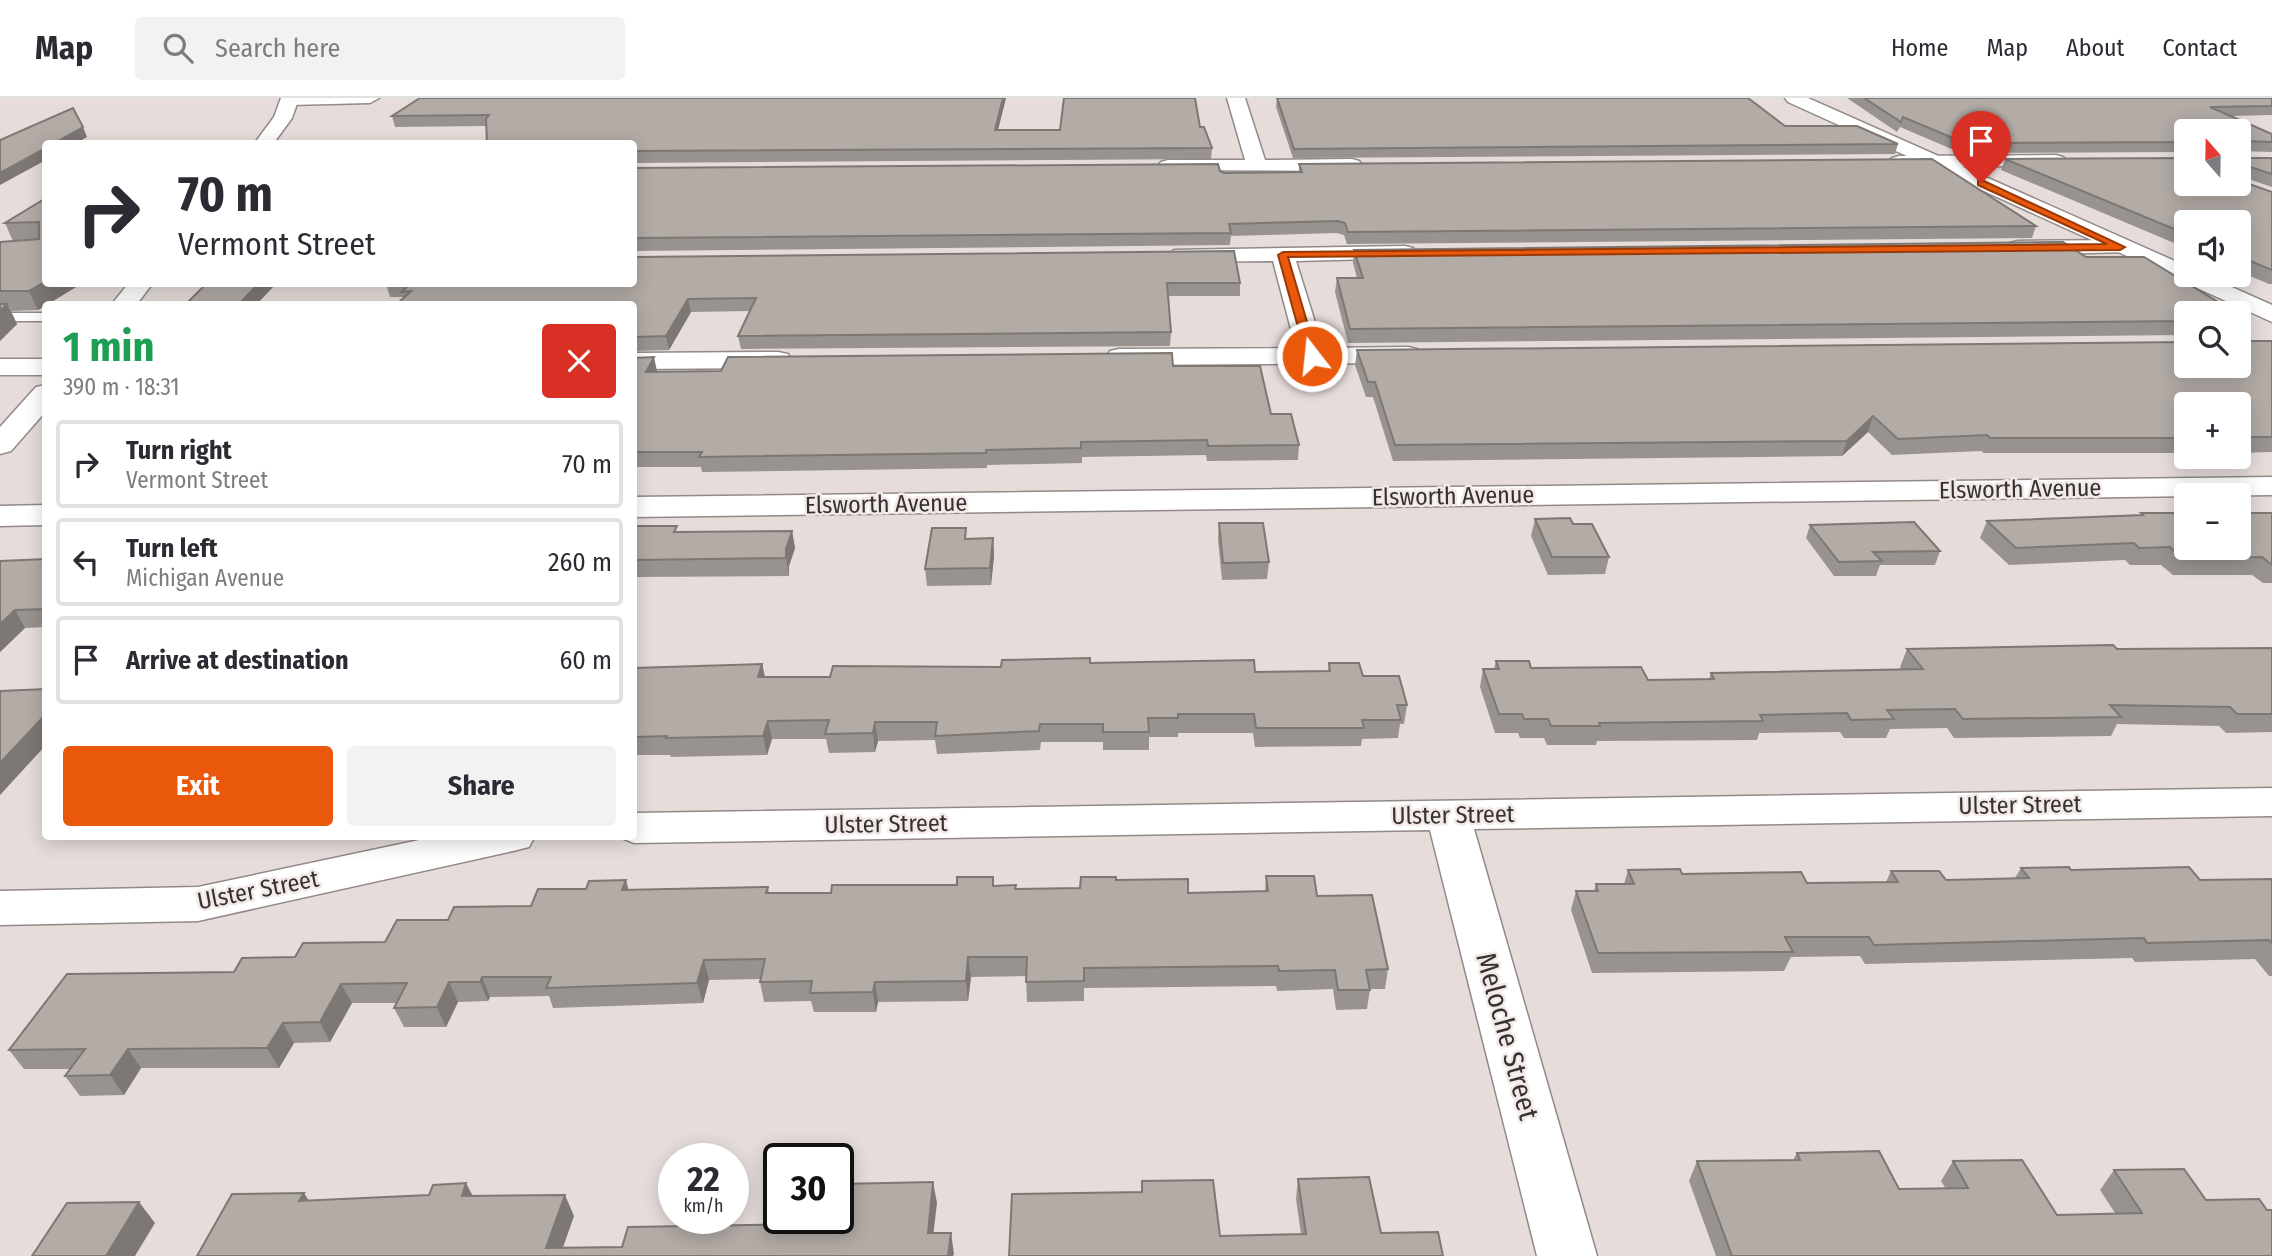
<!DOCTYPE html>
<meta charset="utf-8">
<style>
:root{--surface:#fff;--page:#f2f2f3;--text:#2b2b33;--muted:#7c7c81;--line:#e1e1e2;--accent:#ea580c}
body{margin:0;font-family:"Fira Sans Condensed",sans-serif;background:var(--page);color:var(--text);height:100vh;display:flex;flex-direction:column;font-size:26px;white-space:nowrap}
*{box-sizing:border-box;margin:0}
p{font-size:23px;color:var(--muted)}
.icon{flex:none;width:38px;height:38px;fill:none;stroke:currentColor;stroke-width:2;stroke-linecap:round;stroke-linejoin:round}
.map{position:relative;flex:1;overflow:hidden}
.drawer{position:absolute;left:42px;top:203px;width:595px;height:539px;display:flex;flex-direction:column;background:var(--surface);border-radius:7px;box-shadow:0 4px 18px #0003}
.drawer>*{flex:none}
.banner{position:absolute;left:42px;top:42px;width:595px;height:147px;border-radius:7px;box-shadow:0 4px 18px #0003;background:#fff;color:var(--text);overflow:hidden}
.needle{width:46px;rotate:340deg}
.controls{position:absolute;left:2174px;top:21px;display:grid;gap:14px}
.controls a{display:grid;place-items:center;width:77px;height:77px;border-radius:7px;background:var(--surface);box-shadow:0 4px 18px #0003;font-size:35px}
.speed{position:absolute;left:658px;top:1045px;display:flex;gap:14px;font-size:35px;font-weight:700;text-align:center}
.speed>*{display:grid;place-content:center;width:91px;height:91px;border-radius:50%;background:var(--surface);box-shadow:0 4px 18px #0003;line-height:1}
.speed small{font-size:18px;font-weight:400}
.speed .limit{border:4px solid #111;border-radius:10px;background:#fff;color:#111}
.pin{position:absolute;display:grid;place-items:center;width:60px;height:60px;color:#fff;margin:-72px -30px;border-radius:50% 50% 50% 0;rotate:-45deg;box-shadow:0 0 7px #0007}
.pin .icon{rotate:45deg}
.me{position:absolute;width:77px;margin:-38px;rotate:344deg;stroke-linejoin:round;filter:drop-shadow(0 0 5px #0008)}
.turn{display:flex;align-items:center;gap:24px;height:147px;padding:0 21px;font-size:32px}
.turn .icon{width:91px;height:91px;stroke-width:2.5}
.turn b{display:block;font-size:49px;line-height:60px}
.round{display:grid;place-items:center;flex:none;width:74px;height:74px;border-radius:7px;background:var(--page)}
.head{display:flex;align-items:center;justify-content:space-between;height:119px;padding:0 21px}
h1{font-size:42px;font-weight:700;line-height:52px;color:#1e9e55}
.cta{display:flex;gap:14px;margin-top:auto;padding:14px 21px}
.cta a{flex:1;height:80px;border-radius:7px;background:var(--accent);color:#fff;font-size:28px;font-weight:700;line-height:80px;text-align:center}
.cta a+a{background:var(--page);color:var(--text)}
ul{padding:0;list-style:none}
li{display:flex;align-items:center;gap:21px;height:88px;margin:0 14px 10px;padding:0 7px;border:4px solid var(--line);border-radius:7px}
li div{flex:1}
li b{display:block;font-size:26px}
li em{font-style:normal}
header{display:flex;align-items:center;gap:42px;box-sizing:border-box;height:98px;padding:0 35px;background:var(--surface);border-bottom:2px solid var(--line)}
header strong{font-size:33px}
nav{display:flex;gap:38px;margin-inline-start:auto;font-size:24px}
.search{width:490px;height:63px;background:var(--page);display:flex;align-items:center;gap:18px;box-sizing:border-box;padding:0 24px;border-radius:7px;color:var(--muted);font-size:26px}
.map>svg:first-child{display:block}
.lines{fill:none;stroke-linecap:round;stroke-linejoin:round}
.service-casing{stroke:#928988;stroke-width:3}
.minor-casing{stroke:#928988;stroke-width:3}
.tertiary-casing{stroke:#928988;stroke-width:3}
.secondary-casing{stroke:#928988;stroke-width:3}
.service{fill:#fff;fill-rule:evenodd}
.minor{fill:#fff;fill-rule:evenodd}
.tertiary{fill:#fff;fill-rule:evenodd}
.secondary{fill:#fff;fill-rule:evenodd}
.wall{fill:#99938f}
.shaded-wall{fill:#7d7874}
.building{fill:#b2aba6;stroke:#7d7874;stroke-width:2}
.route{fill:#ea580c;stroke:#983908;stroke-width:2}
.labels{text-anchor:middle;stroke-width:5;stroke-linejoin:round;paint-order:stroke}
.street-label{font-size:24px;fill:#353231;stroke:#f3eae8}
.near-street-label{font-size:28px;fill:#353231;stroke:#f3eae8}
</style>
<header>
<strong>Map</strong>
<div class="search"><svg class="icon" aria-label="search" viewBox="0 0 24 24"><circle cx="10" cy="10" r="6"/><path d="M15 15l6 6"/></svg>Search here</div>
<nav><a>Home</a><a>Map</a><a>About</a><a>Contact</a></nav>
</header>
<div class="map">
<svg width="2272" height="1158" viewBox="0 0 2272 1158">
<rect width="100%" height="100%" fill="#e6dddb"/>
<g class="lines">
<defs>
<rect id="service" x="0" y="215" width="46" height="8"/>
<g id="minor">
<polygon points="283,0 379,0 370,5 290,7 284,6"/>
<polygon points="1227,0 1245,0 1265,62 1352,61 1359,63 1362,67 1359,71 1352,73 1161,72 1158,68 1161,64 1168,62 1245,62"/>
<polygon points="2056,57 2063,59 2066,63 2063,67 1899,70 1892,68 1889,64 1892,60 1899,58"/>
<polygon points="2121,142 2129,144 2132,149 2129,154 2018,157 2010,155 2007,150 2010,145 2018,143"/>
<polygon points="1405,148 1413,150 1417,155 1413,160 1296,163 1323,250 1408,249 1417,251 1421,257 1417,263 1408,265 1119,267 1110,265 1106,259 1110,253 1119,251 1296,250 1273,163 1182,164 1174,162 1170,157 1174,152"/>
<polygon points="778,254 788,256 791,262 788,268 778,270 634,271 634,255"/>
<rect x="0" y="261" width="46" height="16"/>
<polygon points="2272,379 2272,397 634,419 634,399"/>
<polygon points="46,407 46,427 0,428 0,408"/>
<polygon points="2272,690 2272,718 1474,731 1597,1158 1537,1158 1430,732 634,745 617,738 634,738 634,715"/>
<polygon points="438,738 535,738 529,749 513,753 198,823 0,827 0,793 198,789"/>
</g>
<polygon id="tertiary" points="1785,0 1808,0 2186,168 2186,177 2205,177 2272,207 2272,224 1788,4"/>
<g id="secondary">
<polygon points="281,0 299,0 292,20 273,46 254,46 274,19"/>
<polygon points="128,186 152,186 137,206 112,206"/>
<polygon points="46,287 46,313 11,353 0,356 0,329 36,289"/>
</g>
</defs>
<use href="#service" class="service-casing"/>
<use href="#minor" class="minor-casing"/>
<use href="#tertiary" class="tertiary-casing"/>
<use href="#secondary" class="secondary-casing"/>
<use href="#service" class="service"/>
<use href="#minor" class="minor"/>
<use href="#tertiary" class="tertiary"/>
<use href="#secondary" class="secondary"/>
</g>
<g class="wall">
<polygon points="420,0 1006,0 998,32 1200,29 1212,50 1211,61 634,65 634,46 486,28 395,29 392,18"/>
<polygon points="1277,0 1785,28 1898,46 1895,56 1293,60 1276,9"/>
<polygon points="1847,0 2272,0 2272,17 2232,18 2272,36 2272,54 2240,53 2240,57 2243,60 2272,60 2272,89 2239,78 2238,78 2238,33 2186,33 2186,54 1961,55 1900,29 1897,34"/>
<polygon points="2005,61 2186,86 2272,94 2272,186 2269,186 2238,173 2238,124 2186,124 2186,150 2001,72"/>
<polygon points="1299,66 2036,128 2032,140 1347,146 1344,137 1337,135 1231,138 1230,147 634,153 634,70 1220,73 1224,75 1299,74"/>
<polygon points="46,100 46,186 81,186 38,212 11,213 17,226 0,243 0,144 13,143 5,125"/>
<polygon points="1354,152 2086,159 2218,204 2216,208 2186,215 2186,237 1348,245 1335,194 1337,180 1357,180 1353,165"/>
<polygon points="1240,185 1240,198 1168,198 1171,234 1170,248 741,251 738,238 750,213 691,214 669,252 634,253 634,206 404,200 403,199 390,199 386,186"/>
<polygon points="2272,243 2272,354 2238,355 2238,306 2186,306 2186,355 1984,355 1981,353 1892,357 1868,334 1842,358 1393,363 1373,299 1366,299 1355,267 1357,252"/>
<polygon points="634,260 657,274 1173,268 1271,316 1299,347 1298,362 1207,363 1206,357 1082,359 1082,365 987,367 987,370 702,374 701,369 634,369"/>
<polygon points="2141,415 2272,415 2272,485 2263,485 2252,477 2173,477 2161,467 2130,467 2125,462 2009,467 1980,440 1987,423 2140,417"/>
<polygon points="1535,421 1573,426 1609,459 1605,476 1548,477 1531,438"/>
<polygon points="1219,425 1269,464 1267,481 1222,482 1218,442"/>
<polygon points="1810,427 1940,453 1935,467 1880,467 1876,478 1834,478 1806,440"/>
<polygon points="634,432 679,434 792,433 795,450 789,468 789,478 634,479"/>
<polygon points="993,440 994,458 991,487 927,488 925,471 967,441"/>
<polygon points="46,461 46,529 25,530 0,554 0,463"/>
<polygon points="2272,550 2272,634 2226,635 2219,628 2117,626 2111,638 1954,640 1947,630 1890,631 1886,640 1844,640 1840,634 1759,635 1757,642 1597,643 1596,647 1547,647 1544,640 1520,640 1518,635 1495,635 1480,589 1483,571 1494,571 1496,563 1531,570 1648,582 1709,581 1711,575 1901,571 1900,569 1907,551"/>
<polygon points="1090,565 1255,574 1328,573 1329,565 1363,578 1407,607 1404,626 1400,626 1398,640 1362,641 1361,648 1255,649 1253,635 1178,635 1178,639 1149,639 1149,652 1103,652 1103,644 1041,644 1040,652 937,656 935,642 878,643 875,654 829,655 826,641 772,641 767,657 671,659 670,657 634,657 634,570 762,566 765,579 830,579"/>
<polygon points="2021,770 2071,772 2200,782 2272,781 2272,878 2269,878 2255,861 2135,864 2132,860 1865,866 1860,858 1791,859 1784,873 1592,875 1571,812 1576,793 1594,793 1596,786 1624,786 1628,772 1807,785 1886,784 1891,773 1946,782 2015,780"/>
<polygon points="1266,778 1317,798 1388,871 1385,891 1370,891 1367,911 1336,912 1333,891 1277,893 1276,888 1084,890 1084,903 1027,904 1026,878 971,879 968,903 878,904 876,914 814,914 811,903 764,904 760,884 760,881 709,882 703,905 553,910 549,898 490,899 488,903 458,904 446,929 404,929 394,910 397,905 352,905 330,944 294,945 279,970 141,970 124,997 80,998 65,978 70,971 24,971 9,952 234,874 295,859 385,844 448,822 628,792 768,789 769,795 831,795 957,787 993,779 994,788 1016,791 1080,790 1116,782 1188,795 1265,794"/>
<polygon points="1797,1055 1899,1091 1946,1091 1941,1083 1953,1063 2057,1117 2115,1115 2100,1092 2114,1072 2206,1102 2267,1112 2272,1158 1716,1158 1689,1083 1697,1063 1793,1062"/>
<polygon points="1298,1081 1381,1135 1009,1158 1220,1138 1301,1136 1296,1101"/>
</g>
<g class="shaded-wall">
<polygon points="1003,0 1006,0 995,43 995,32"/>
<polygon points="83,29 87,39 75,46 53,46"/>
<polygon points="46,50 46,62 0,87 0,75"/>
<polygon points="46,183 46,186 81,186 48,206 46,206 46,208 38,212 29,193"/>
<polygon points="258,186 276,186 257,206 239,206"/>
<polygon points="688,201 691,214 669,252 666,238"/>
<polygon points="7,206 17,226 0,243 0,213"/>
<polygon points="654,259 657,273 646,274"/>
<polygon points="1873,318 1868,334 1842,358 1847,343"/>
<polygon points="792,433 795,450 789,468 789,478 786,460 786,451"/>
<polygon points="993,440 994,458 991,487 990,470"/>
<polygon points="15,512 25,530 0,554 0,526"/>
<polygon points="762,566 766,584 758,579"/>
<polygon points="46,616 46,647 0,697 0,665"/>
<polygon points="768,623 772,641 767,657 763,638"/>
<polygon points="875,624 878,643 875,654 873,635"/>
<polygon points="626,782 631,802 622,792"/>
<polygon points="968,859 971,879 968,903 966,883"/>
<polygon points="704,862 709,882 703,905 697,885"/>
<polygon points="482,879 490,899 488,903 480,884"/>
<polygon points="449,884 458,904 446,929 437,909"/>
<polygon points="875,884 878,904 876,914 873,894"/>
<polygon points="341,886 352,905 330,944 320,924"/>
<polygon points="283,925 294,945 279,970 267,950"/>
<polygon points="128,951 141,970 124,997 110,977"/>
<polygon points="933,1084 937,1105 931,1156 928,1135"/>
<polygon points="466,1085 477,1106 462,1098"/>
<polygon points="304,1095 317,1116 299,1103"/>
<polygon points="565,1097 574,1118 560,1158 546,1150"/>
<polygon points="139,1104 155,1125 135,1158 106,1158"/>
<polygon points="951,1135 954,1156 953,1158 948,1158"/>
</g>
<g class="building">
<polygon points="420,0 1003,0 995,32 1060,32 1064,0 1195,0 1200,29 1204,29 1212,50 634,53 634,46 487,46 486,21 489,17 392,18"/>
<polygon points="1277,0 1748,0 1785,28 1857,28 1898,46 1294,51"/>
<polygon points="1864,0 2272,0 2272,8 2210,9 2272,36 2272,44 2243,43 2240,45 2240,57 2243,60 2272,60 2272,76 2244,67 2240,72 2238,73 2238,33 2186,33 2186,44 1965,45 1903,19 1901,24"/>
<polygon points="73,10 83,29 53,46 46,46 46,50 0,75 0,42"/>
<polygon points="2186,60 2186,86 2238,86 2238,82 2272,94 2272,172 2238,158 2238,124 2186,124 2186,136 2005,61"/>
<polygon points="1932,61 2036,128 1348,134 1345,125 1338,123 1229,126 1231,135 634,140 634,70 1218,66 1220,73 1224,75 1302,74 1299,66"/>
<polygon points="46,100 46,183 29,193 0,193 0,144 39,141 39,124 5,125"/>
<polygon points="2063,144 2086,159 2144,159 2218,204 2208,204 2227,215 2186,215 2186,223 1350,231 1337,180 1363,180 1354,152"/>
<polygon points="1234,153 1240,185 1167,185 1171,234 738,238 756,200 688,201 666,238 634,239 634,206 397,206 411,193 402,194 409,186 386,186 634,186 634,159"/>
<polygon points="206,186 258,186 239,206 186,206"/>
<polygon points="0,206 7,206 0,213"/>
<polygon points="2238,222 2243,225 2244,243 2272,243 2272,339 2238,339 2238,306 2186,306 2186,340 1990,340 1987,337 1898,341 1873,318 1847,343 1395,347 1375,284 1368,284 1357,252 2186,244 2186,268 2238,268"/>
<polygon points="1172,255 1173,268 1260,268 1271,316 1291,316 1299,347 1208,348 1207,342 1081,344 1081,350 986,352 986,355 699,359 702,354 634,354 634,260 654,259 646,274 721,273 728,259"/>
<polygon points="2141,415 2186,415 2186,450 2238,450 2238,415 2272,415 2272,467 2262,459 2182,460 2170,449 2139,450 2134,445 2016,450 1987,423 2143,417"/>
<polygon points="1570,420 1573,426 1592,426 1609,459 1552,459 1535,421"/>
<polygon points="1914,424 1940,453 1873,454 1882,463 1839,464 1810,427"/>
<polygon points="1219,425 1263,425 1269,464 1223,465"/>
<polygon points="635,428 677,428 674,434 792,433 786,451 786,460 634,462 634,432"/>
<polygon points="932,430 966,430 965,441 993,440 990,470 925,471"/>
<polygon points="46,461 46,511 15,512 0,526 0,463"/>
<polygon points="2113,547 2117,551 2272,550 2272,616 2237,616 2230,609 2110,607 2121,619 1963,621 1955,611 1887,612 1894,621 1851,622 1847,615 1760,617 1763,623 1599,625 1600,628 1551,628 1548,621 1524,621 1522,616 1499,616 1483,571 1499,571 1496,563 1529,563 1531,570 1641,569 1648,582 1714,581 1711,575 1923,571 1907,551"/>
<polygon points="1090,560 1090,565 1254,562 1255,574 1330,573 1329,565 1359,565 1363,578 1399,578 1407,607 1397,607 1401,622 1362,622 1364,630 1256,630 1254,616 1178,616 1178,620 1148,620 1149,634 1103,634 1103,626 1040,626 1039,633 935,638 937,624 875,624 873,635 825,636 829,622 768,623 763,638 666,640 667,638 634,639 634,570 762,566 758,579 830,579 833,568 1001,569 1002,562"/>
<polygon points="46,591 46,616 0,665 0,593"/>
<polygon points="2069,769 2071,772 2189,769 2200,782 2272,781 2272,845 2269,842 2147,845 2144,840 1874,847 1869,839 1785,839 1793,854 1598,855 1576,793 1598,793 1596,786 1634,786 1628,772 1680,771 1682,776 1801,774 1807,785 1898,784 1891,773 1939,773 1946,782 2029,780 2021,770"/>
<polygon points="1266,778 1314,778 1317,798 1372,797 1388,871 1366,872 1370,892 1338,892 1335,872 1279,873 1278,868 1084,870 1084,883 1026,884 1027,859 968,859 966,883 875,884 873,894 810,895 812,883 760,884 765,861 704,862 697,885 546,890 551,879 482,879 480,884 449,884 437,909 394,910 407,885 341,886 320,924 283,925 267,950 128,951 110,977 65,978 85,951 9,952 67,876 234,874 242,860 295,859 303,845 385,844 397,822 448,822 454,809 531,808 538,791 586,791 589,783 626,782 622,792 768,789 766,795 831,795 832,787 957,787 957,779 993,779 993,788 1016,787 1015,791 1080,790 1081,779 1116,779 1116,782 1188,781 1188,795 1268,793"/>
<polygon points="1879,1053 1899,1091 1968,1090 1953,1063 2022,1062 2057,1117 2142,1115 2114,1072 2184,1071 2206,1102 2259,1101 2267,1112 2272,1112 2272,1158 1732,1158 1697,1063 1800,1062 1797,1055"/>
<polygon points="1369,1079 1381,1135 1438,1134 1443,1158 1009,1158 1012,1096 1142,1094 1142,1083 1213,1082 1220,1138 1306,1136 1298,1081"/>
<polygon points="933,1084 928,1135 951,1135 948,1158 197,1158 232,1096 304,1095 299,1103 429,1097 433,1087 466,1085 462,1098 565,1097 546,1150 622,1149 628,1129 816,1126 817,1120 838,1120 838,1086"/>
<polygon points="139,1104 106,1158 32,1158 67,1105"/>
</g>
<polygon class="route" points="1978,83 1984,83 2125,149 2120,152 1288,159 1317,258 1312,261 1306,258 1278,157 1283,154 2107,146 1978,87"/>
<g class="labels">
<g class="street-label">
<text transform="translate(2020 391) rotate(-1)" y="8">Elsworth Avenue</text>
<text transform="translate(1453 398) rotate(-1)" y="8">Elsworth Avenue</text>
<text transform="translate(886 406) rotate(-1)" y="8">Elsworth Avenue</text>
<text transform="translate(2020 707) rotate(-1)" y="8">Ulster Street</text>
<text transform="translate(1453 717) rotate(-1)" y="8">Ulster Street</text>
<text transform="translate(886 726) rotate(-1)" y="8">Ulster Street</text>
<text transform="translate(258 792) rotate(-11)" y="8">Ulster Street</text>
</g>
<g class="near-street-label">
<text transform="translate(1508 938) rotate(75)" y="10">Meloche Street</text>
</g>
</g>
</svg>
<div class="controls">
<a><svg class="needle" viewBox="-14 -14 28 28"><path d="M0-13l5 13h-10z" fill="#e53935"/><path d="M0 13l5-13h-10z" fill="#7c7c81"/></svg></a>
<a><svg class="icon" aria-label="sound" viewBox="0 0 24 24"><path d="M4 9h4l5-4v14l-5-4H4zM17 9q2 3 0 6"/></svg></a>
<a><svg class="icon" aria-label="search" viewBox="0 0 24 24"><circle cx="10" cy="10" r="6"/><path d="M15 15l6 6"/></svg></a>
<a>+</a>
<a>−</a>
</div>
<div class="speed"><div>22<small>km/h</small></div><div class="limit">30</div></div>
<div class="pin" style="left:1981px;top:85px;background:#d93025"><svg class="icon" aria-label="arrive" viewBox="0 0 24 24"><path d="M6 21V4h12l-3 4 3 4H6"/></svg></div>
<svg class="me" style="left:1312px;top:258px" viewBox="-20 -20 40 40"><circle r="17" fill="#ea580c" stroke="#fff" stroke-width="3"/><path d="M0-11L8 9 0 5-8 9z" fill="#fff"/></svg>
<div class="banner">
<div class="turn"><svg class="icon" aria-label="right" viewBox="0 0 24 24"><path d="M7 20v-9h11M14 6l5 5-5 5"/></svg><div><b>70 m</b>Vermont Street</div></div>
</div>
<section class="drawer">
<div class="head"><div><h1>1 min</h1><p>390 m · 18:31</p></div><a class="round" style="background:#d93025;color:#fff"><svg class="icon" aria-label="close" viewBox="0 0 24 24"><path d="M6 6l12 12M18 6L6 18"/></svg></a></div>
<ul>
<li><svg class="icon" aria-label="right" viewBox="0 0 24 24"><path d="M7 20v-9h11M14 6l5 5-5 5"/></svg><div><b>Turn right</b><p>Vermont Street</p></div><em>70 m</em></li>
<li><svg class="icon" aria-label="left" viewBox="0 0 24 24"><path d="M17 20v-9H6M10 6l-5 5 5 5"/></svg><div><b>Turn left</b><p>Michigan Avenue</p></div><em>260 m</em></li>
<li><svg class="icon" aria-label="arrive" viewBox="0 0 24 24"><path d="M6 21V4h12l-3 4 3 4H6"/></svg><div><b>Arrive at destination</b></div><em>60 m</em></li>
</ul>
<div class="cta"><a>Exit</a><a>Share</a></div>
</section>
</div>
